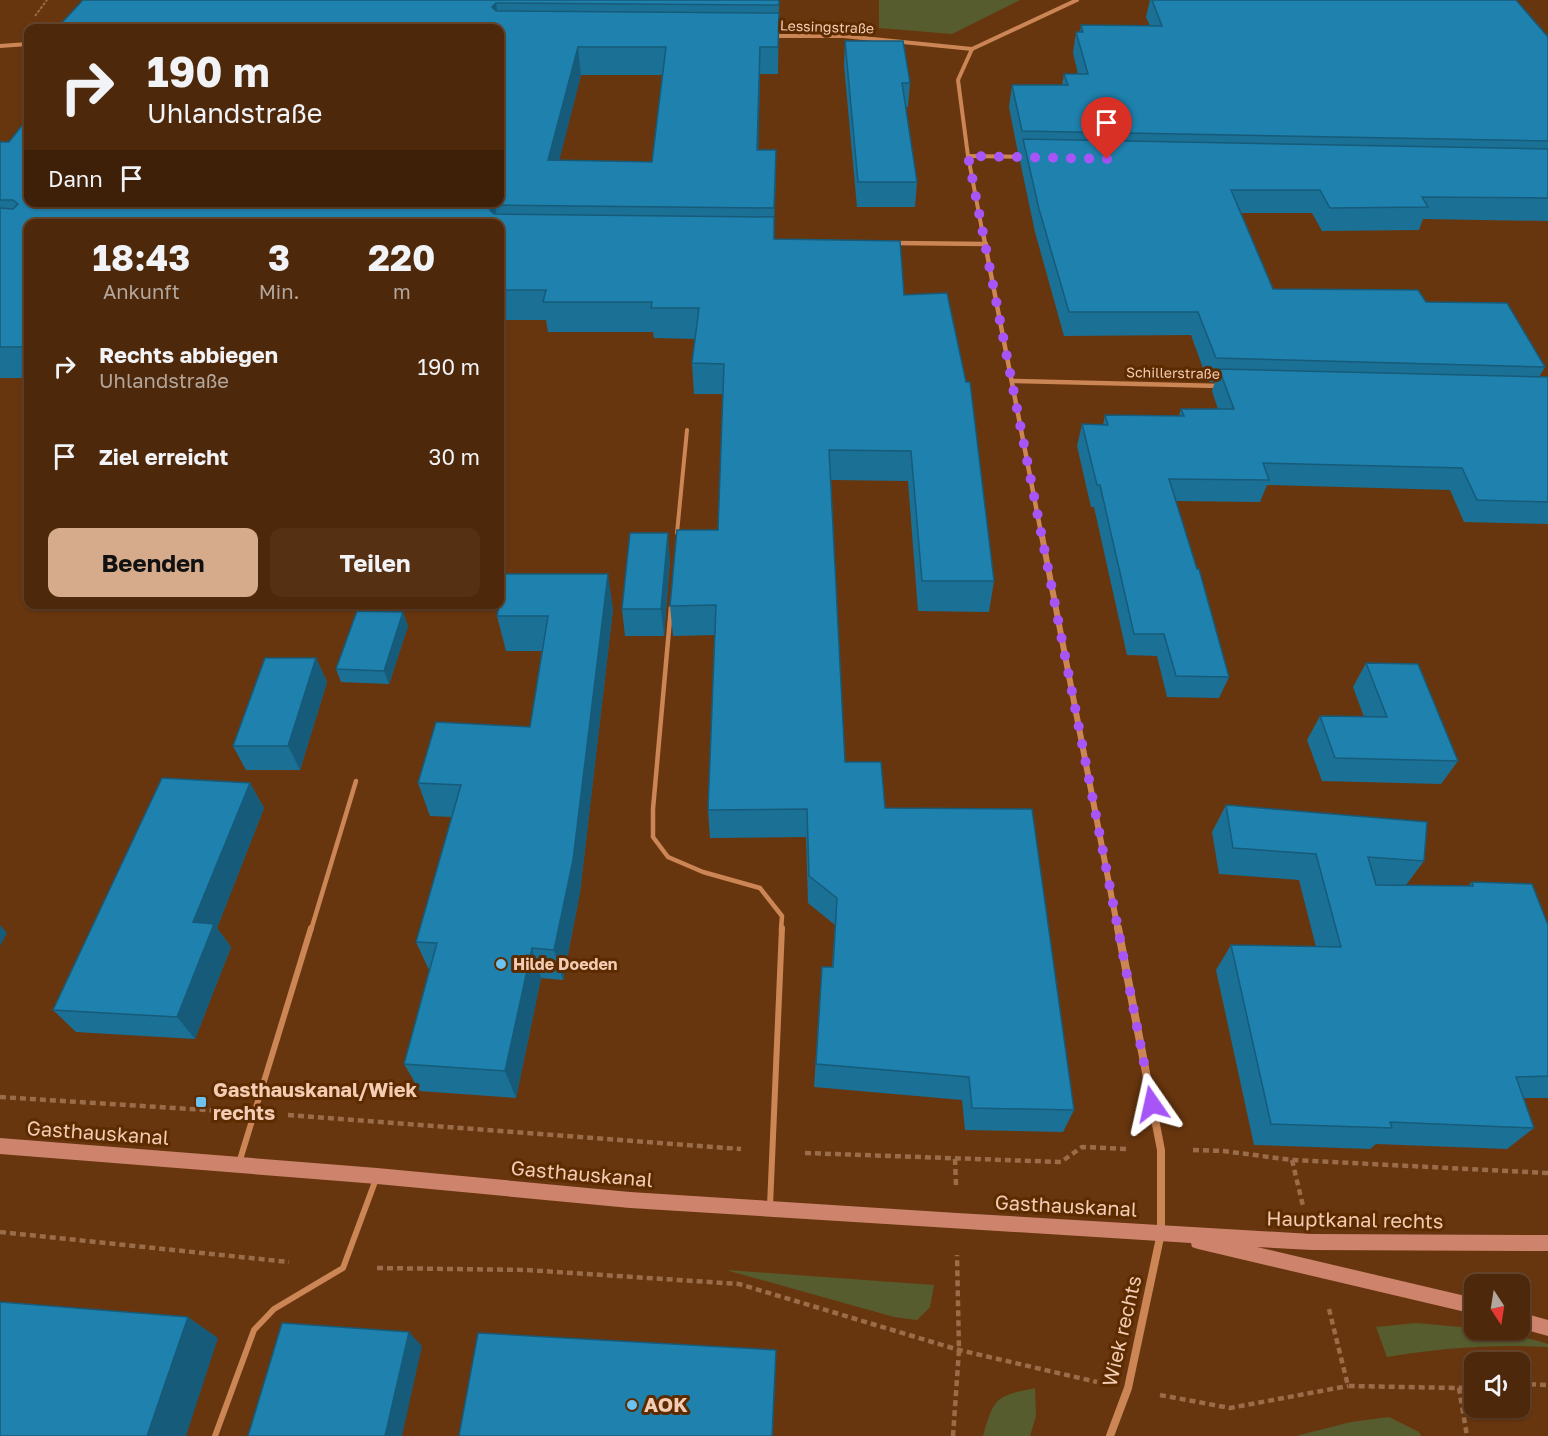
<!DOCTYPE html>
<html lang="de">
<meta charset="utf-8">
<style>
:root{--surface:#4e280a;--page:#553013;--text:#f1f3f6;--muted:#b3a69c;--line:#65442b;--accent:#d6ab8b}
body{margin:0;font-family:"Golos Text",sans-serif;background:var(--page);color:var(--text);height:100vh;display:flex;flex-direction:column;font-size:22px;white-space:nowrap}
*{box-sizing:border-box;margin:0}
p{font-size:20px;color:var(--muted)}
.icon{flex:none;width:33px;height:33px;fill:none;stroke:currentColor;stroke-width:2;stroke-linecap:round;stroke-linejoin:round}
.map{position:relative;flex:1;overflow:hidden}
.side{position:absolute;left:24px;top:219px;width:480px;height:390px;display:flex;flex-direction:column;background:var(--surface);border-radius:12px;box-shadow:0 2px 4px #0004,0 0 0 2px var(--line)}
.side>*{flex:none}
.top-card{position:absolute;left:24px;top:24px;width:480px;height:183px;border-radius:12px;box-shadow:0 2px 4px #0004,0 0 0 2px var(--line);background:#4e280a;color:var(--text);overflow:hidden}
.needle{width:39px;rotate:168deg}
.fabs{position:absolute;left:1464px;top:1274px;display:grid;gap:12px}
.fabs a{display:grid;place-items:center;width:66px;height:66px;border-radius:12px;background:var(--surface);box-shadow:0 2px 4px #0004,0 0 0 2px var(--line);font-size:30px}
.pin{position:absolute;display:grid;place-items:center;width:51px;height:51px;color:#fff;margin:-62px -26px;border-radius:50% 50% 50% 0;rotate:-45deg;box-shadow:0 0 6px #0007}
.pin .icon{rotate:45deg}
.me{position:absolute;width:66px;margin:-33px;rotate:349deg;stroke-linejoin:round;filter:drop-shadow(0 0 4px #0008)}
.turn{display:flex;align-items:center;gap:21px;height:126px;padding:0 24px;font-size:27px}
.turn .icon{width:78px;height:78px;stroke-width:2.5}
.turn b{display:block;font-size:42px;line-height:51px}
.then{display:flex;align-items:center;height:57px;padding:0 24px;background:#0003;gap:12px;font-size:22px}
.eta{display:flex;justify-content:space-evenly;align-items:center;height:102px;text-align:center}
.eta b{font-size:36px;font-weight:700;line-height:42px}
.action{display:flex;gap:12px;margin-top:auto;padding:12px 24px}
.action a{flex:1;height:69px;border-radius:12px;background:var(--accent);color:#111;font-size:24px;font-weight:700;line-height:69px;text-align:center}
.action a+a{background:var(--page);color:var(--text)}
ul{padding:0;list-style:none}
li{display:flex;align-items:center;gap:18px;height:90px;padding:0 24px}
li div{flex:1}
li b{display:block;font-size:22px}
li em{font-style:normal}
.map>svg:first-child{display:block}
.green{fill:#575c2e}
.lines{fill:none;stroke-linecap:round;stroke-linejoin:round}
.path-far1{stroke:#9a6c49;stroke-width:2;stroke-dasharray:3 1.5;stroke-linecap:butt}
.path{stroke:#9a6c49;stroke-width:4.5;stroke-dasharray:6 4;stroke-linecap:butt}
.lane-far2{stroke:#cc8554;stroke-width:4}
.lane-far1{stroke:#cc8554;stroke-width:4.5}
.lane{stroke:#cc8554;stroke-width:6}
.street-far3{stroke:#cc8554;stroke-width:4}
.street-far2{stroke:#cc8554;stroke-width:4.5}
.street-far1{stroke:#cc8554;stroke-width:6}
.street{stroke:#cc8554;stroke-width:8}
.secondary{fill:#ce846c;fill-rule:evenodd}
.wall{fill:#1b7096;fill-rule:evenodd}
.shaded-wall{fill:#165b7a}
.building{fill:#1f82ae;stroke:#165b7a;stroke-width:1.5;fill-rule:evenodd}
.route{stroke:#a855f7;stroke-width:10;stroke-dasharray:0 18}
.poi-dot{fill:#6bc3f2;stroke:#5c2b00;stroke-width:2}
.labels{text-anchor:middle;stroke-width:6;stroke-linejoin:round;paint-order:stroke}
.far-street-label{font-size:14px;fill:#f3ccb3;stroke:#5c2b00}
.poi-label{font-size:16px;font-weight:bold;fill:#f3ccb3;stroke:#5c2b00;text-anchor:start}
.near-poi-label{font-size:20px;font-weight:bold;fill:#f3ccb3;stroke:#5c2b00;text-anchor:start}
.near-street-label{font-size:20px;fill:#f3ccb3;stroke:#5c2b00}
</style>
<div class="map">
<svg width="1548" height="1436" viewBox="0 0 1548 1436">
<rect width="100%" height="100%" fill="#68360e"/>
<g class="green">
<polygon points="879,0 1020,0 952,34 879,28"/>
<polygon points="726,1270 934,1285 930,1307 917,1320 894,1317"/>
<path d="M1416,1323C1462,1327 1503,1330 1548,1344V1347C1493,1344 1441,1348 1387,1357L1376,1327Z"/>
<path d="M1035,1388L1036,1416L1030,1436H983C994,1397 996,1396 1035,1388Z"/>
<polygon points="1389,1417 1419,1432 1421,1436 1296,1436 1351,1422"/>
</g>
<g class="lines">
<polyline class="path-far1" points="35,16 47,0"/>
<g class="path">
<polyline points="0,1097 223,1111"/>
<polyline points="288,1115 741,1149"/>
<polyline points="1193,1150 1224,1151 1292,1160 1548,1173"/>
<polyline points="805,1153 1061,1162 1082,1147 1128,1149"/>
<polyline points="955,1159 956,1185"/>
<polyline points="1292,1160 1303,1206"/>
<polyline points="0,1232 289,1262"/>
<polyline points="377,1268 527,1270 739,1284 959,1350 1097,1382"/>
<polyline points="1329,1309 1348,1386 1459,1388 1467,1436"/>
<polyline points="1520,1384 1548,1385"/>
<polyline points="1459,1388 1474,1387"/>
<polyline points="1160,1395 1230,1408 1348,1386"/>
<polyline points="953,1436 959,1350 957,1255"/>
</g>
<polyline class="lane-far2" points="677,533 687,430"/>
<g class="lane-far1">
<polyline points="671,607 653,809 653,837 668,857 703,872 760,888 782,916 781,930"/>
<polyline points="311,930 356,781"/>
</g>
<g class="lane">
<polyline points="239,1163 311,928"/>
<polyline points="770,1206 782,928"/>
<polyline points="215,1436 254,1330 274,1309 343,1268 376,1179"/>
</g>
<g class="street-far3">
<polyline points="773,36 843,36 972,49"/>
<polyline points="0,46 28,44"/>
<polyline points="968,156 1027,157"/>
<polyline points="983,235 968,156 958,80 972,49 1077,0"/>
</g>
<g class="street-far2">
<polyline points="983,233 1042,538"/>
<polyline points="894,243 986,244"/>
<polyline points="1013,381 1220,386"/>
</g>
<polyline class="street-far1" points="1042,536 1118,930"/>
<polyline class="street" points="1110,1436 1128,1388 1161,1233 1161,1150 1118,928"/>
<g class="secondary">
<polygon points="0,1138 377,1168 630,1192 957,1213 1312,1234 1548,1235 1548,1251 1312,1250 1257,1247 1474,1298 1474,1314 1198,1249 1192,1247 1191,1243 630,1208 377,1184 0,1154"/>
<polygon points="1520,1312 1548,1320 1548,1336 1520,1328"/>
</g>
</g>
<g class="wall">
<path d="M83,0H779L778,74H760L758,150H776L774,239L904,295L994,581L989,612L918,611L908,481L831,480L845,762L885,808L1074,1110L1063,1132L965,1130L962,1100L814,1087L822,967H832L835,925L808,903L806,837L710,838L708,810L715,635L673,636L670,606L718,530L723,394H694L692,363L695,339L654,338L653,332H548L546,320H500V224H28V378H0V142H9L500,202V28ZM581,75H662L652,162L559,160Z"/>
<polygon points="1150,0 1516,0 1548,37 1548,221 1423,219 1419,230 1322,231 1312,213 1241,213 1273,289 1426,302 1545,367 1539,377 1548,377 1548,524 1464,522 1450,490 1267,485 1260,502 1176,501 1229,677 1219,698 1167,697 1157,656 1127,655 1094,507 1091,507 1077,446 1082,424 1103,425 1105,415 1179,416 1181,409 1218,409 1212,391 1215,382 1208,382 1191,335 1064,336 1035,232 1020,161 1021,153 1018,153 1009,107 1012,85 1062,85 1064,74 1078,74 1073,53 1076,32 1080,32 1081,25 1150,26 1146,17"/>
<polygon points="845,41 910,83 908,107 906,107 917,182 915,207 857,207 844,65"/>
<polygon points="670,560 664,636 625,636 622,609"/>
<polygon points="613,609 580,892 563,980 541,978 516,1098 420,1091 404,1064 429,970 416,942 452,817 430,816 418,783 530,727 542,651 506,651 497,616"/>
<polygon points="408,626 389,684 341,682 336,669"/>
<polygon points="316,658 327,682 300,770 246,770 233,746"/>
<polygon points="1366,663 1458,761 1441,784 1322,781 1307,740 1320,716 1364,717 1353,687"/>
<polygon points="250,783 264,808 217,928 231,947 195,1039 76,1032 53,1010"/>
<polygon points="1226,805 1424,861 1406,885 1468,886 1472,882 1548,925 1548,1098 1524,1098 1534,1128 1507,1149 1376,1144 1370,1149 1254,1145 1216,970 1231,945 1316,947 1299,880 1219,874 1212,832"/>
</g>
<g class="shaded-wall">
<polygon points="496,3 500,30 492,7"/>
<polygon points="578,47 581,75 552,189 548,160"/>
<polygon points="760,47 760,74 758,179 757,150"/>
<polygon points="776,150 776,179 774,237 774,208"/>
<polygon points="495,205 498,224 490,210"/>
<polygon points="668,533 670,560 664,636 661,609"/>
<polygon points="608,574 613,609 580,892 563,980 554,950"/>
<polygon points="403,612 408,626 389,684 384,671"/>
<polygon points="316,658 327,682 300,770 288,746"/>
<polygon points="250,783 264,808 217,928 231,947 195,1039 177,1017 193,922"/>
<polygon points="0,925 7,933 0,946"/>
<polygon points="532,948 541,978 516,1098 505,1071"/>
<polygon points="188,1317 218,1338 186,1436 147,1436"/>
<polygon points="409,1332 422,1346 402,1436 385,1436"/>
<polygon points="776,1350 773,1436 772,1436"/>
</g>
<g class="building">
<path d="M83,0H779V5L496,3L492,7L496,11L779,13L778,47H760L757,150H776L774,208L495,205L490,210L494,214L774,217V239L900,241L904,295L947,293L966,382H970L994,581H922L911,451L829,450L845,762H881L885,808L1032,809L1074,1110L972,1108L969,1077L816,1064L822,967H833L837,898L809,876L807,809L708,810L716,605L670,606L677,530H718L724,364L692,363L699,308H651L652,302H543L546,290H500V224H28V345L27,347H0V208L13,209L18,204L13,200H0V142H9L28,118V202H500V28H57ZM578,47H666L652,162L548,160Z"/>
<polygon points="1152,0 1516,0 1548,37 1548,141 1022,131 1012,85 1068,85 1064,74 1088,74 1076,32 1083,32 1081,25 1162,26"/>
<polygon points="845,41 903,41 910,83 902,83 917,182 858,182"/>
<polygon points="1023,139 1548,149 1548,198 1422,197 1428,207 1330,208 1320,190 1231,190 1273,289 1418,290 1426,302 1507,303 1545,367 1216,358 1198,312 1069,312 1039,209"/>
<polygon points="1219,369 1548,377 1548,502 1477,500 1462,468 1263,463 1269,480 1169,479 1197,569 1199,569 1229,677 1176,676 1164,634 1134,634 1100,485 1097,485 1082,424 1108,425 1105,415 1184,416 1181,409 1234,409"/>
<polygon points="630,533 668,533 661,609 622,609"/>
<polygon points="505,574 608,574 573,860 554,950 532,948 505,1071 404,1064 437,943 416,942 461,785 418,783 436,722 530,727 548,616 497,616"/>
<polygon points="357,611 403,612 384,671 336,669"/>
<polygon points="265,658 316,658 288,746 233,746"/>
<polygon points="1366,663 1418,664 1458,761 1335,758 1320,716 1387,717"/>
<polygon points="162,778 250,783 193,922 214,924 177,1017 53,1010"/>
<polygon points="1226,805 1427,822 1424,861 1368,857 1376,885 1473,886 1472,882 1532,884 1548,925 1548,1076 1516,1077 1534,1128 1390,1122 1392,1128 1271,1124 1231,945 1341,947 1316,854 1233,848"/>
<polygon points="0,1302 188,1317 147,1436 0,1436"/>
<polygon points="282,1323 409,1332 385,1436 248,1436"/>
<polygon points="478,1333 776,1350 772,1436 459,1436"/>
</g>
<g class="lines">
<polyline class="route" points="1107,159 968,156 1152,1104"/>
</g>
<g class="poi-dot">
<circle cx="501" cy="964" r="6"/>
<rect x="195" y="1096" width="12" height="12" rx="3"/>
<circle cx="632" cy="1405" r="6"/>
</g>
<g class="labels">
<g class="far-street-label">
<text transform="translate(827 27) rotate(2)" y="5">Lessingstraße</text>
<text transform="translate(1173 373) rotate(1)" y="5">Schillerstraße</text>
</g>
<g class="poi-label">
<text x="513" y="970">Hilde Doeden</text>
</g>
<g class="near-poi-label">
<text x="213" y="1097">Gasthauskanal/Wiek<tspan x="213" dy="23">rechts</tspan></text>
<text x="644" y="1412">AOK</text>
</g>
<g class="near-street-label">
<text transform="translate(98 1133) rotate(4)" y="7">Gasthauskanal</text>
<text transform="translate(582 1174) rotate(5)" y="7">Gasthauskanal</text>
<text transform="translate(1066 1206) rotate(3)" y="7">Gasthauskanal</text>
<text transform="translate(1355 1220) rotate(1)" y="7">Hauptkanal rechts</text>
<text transform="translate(1122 1331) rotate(-77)" y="7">Wiek rechts</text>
</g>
</g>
</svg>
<div class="fabs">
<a><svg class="needle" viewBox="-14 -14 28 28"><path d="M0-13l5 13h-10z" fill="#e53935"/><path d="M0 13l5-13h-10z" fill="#b3a69c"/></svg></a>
<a><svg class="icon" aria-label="sound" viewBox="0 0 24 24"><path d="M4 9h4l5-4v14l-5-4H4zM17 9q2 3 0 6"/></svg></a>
</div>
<div class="pin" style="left:1107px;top:159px;background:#d93025"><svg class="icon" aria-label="arrive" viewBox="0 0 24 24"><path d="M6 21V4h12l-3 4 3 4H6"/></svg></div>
<svg class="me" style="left:1152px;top:1104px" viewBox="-20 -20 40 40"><path d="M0-17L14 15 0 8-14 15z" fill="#a855f7" stroke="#fff" stroke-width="4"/></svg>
<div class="top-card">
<div class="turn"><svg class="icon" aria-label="right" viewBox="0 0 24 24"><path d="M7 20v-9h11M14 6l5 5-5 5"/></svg><div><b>190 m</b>Uhlandstraße</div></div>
<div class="then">Dann<svg class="icon" aria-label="arrive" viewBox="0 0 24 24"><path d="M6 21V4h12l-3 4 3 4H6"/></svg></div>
</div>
<section class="side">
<div class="eta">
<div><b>18:43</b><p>Ankunft</p></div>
<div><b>3</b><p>Min.</p></div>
<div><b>220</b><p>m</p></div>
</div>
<ul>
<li><svg class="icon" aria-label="right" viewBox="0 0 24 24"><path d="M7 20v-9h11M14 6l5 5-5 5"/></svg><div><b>Rechts abbiegen</b><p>Uhlandstraße</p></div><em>190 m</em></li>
<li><svg class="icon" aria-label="arrive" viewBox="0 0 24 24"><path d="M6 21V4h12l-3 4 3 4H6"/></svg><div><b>Ziel erreicht</b></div><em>30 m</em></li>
</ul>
<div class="action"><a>Beenden</a><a>Teilen</a></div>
</section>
</div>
